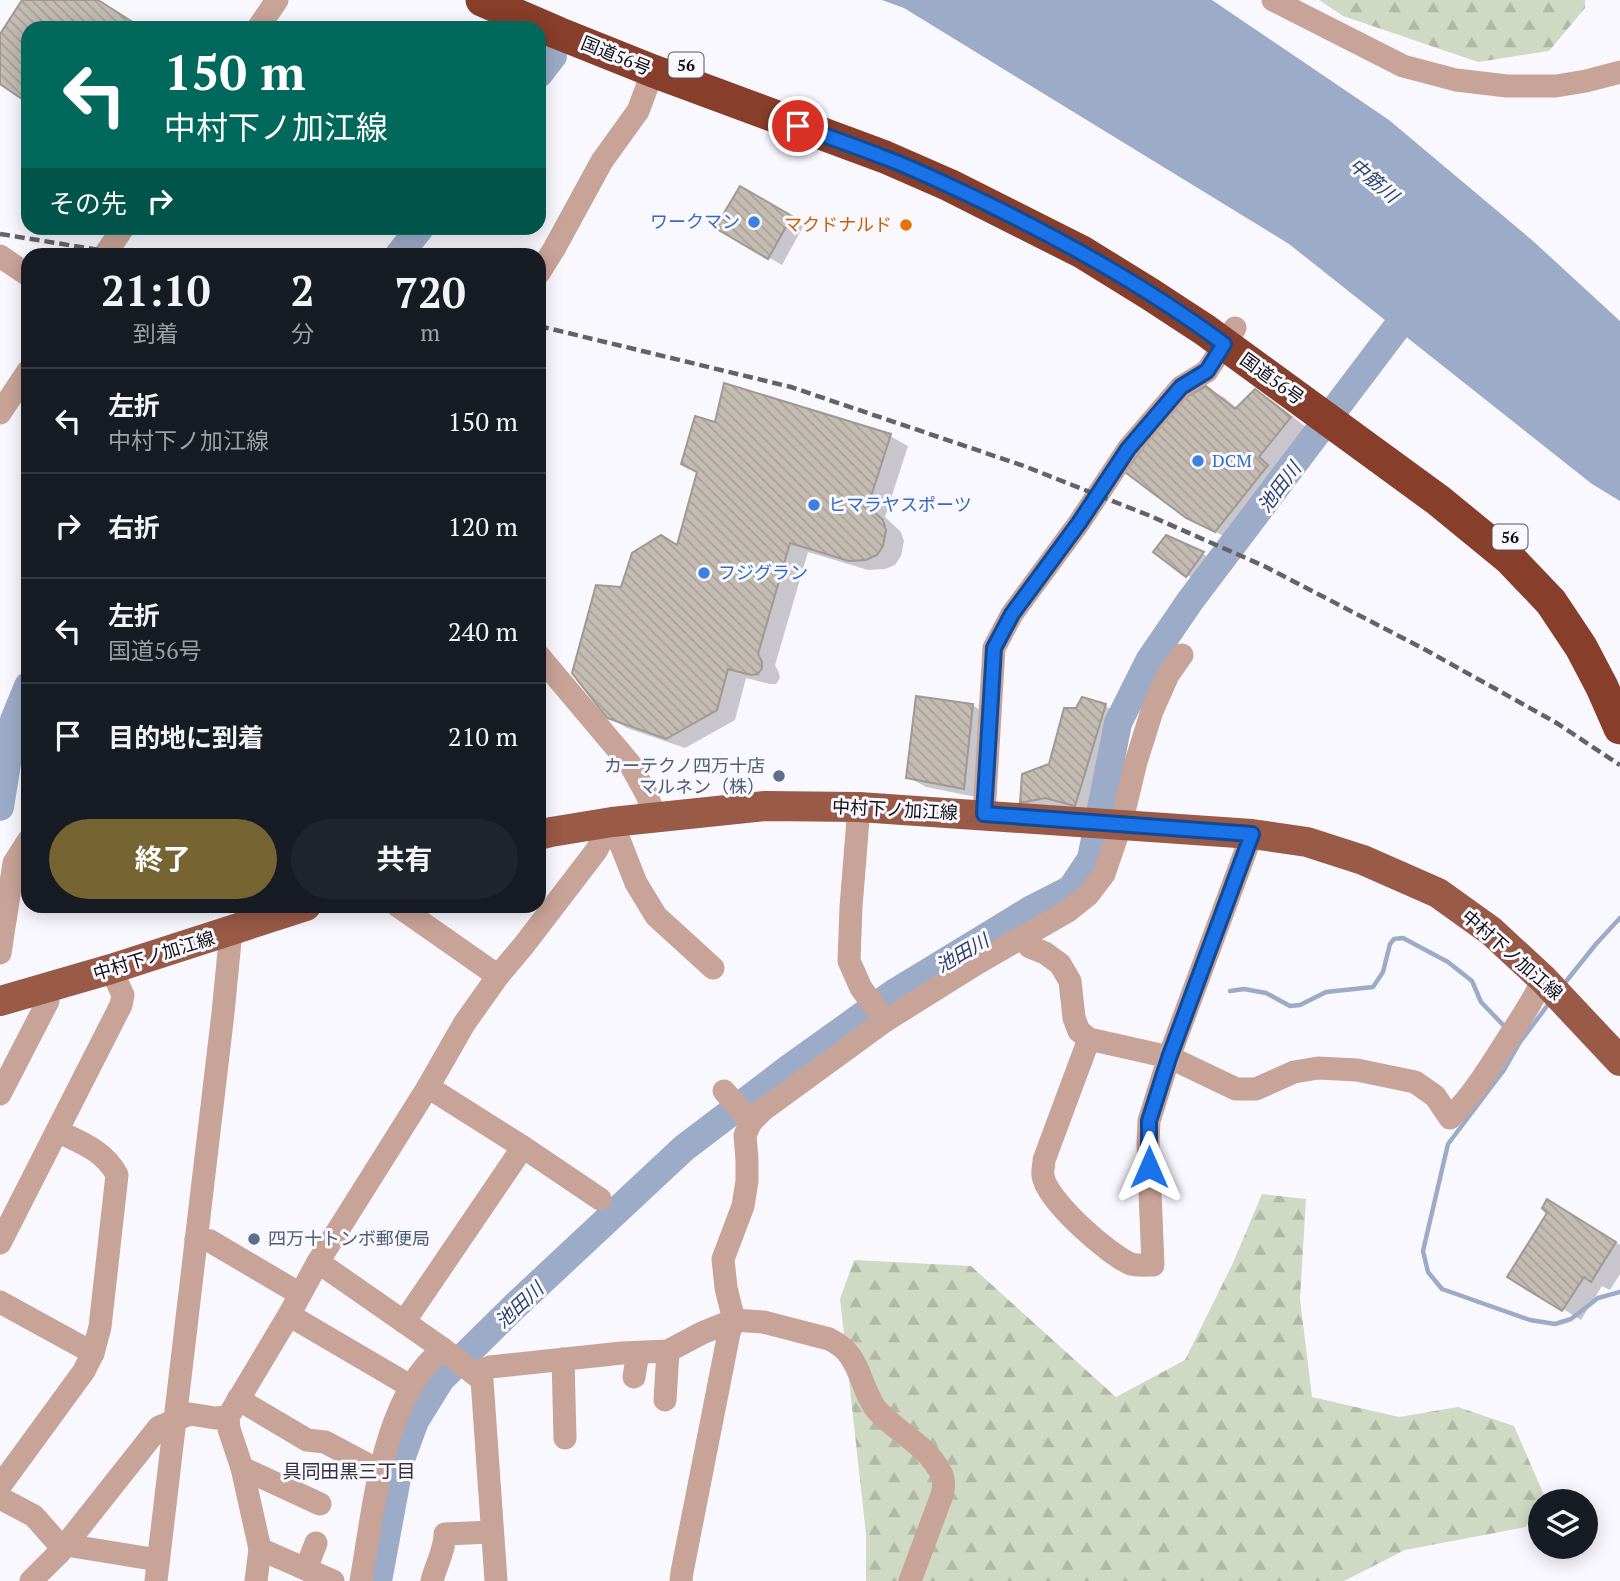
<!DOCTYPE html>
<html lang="ja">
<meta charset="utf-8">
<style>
:root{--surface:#171b24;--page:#20242c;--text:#f1f3f6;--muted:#9ea1a6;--line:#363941;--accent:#766533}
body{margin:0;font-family:"PT Serif","Noto Sans JP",serif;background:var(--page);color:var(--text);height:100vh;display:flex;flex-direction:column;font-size:26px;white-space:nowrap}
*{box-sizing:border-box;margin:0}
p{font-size:23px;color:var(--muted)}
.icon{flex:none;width:38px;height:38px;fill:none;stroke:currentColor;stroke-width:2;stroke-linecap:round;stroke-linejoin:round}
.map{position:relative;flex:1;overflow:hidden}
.panel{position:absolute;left:21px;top:248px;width:525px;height:665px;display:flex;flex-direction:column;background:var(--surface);border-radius:21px;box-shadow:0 4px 18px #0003}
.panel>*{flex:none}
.banner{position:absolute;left:21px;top:21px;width:525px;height:214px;border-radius:21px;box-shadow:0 4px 18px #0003;background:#00695c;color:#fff;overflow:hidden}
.controls{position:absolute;left:1528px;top:1489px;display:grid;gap:14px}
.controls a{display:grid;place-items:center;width:70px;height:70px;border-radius:50%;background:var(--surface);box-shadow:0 4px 18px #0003;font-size:35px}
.pin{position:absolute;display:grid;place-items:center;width:60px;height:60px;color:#fff;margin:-30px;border:4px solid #fff;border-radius:50%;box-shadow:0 2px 7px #0007}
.me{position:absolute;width:77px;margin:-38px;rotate:0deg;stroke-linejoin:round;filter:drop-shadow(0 0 5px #0008)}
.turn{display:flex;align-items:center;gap:24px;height:147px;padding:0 28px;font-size:32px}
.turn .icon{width:91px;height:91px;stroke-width:2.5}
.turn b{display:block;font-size:49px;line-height:60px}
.then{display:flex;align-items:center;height:66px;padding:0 28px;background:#0003;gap:14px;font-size:26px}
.eta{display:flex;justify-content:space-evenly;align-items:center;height:119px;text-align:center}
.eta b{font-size:42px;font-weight:700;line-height:49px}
.cta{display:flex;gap:14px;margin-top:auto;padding:14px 28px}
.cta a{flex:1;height:80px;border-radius:42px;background:var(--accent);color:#fff;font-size:28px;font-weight:700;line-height:80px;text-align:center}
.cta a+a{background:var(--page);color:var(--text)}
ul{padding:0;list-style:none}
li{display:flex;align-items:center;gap:21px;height:105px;padding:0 28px;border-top:2px solid var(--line)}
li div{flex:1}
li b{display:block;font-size:26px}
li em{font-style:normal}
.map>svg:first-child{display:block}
.forest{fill:url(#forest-firs)}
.water{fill:#9cabc7}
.shadow{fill:#0003}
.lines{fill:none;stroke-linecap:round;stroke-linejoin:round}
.stream{stroke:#9cabc7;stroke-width:4.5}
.river{stroke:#9cabc7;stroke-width:28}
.building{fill:url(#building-back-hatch);stroke:#a19991;stroke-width:2}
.minor{stroke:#c8a398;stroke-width:23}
.major{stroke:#995a48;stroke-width:30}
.highway{stroke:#873e2a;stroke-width:33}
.rail{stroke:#646267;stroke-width:4.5;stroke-dasharray:10 5;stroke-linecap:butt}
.route-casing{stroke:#114b97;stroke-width:18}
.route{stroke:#1a73e8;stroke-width:12}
.shop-dot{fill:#3f7fe0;stroke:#faf8ff;stroke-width:2.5}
.food-dot{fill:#e8710a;stroke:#faf8ff;stroke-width:2.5}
.service-dot{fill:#5c6f8a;stroke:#faf8ff;stroke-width:2.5}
.labels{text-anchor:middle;stroke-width:6;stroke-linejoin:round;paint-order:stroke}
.shield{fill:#faf8ff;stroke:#555458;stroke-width:2}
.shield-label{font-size:16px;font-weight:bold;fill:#0e0d11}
.street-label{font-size:18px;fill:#0e0d11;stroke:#faf8ff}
.shop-label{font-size:18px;fill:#366cbe;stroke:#faf8ff;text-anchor:start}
.food-label{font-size:18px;fill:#c56008;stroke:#faf8ff;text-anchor:end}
.service-label{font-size:18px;fill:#4e5e75;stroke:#faf8ff;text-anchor:end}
.water-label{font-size:19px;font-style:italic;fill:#2d4169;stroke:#faf8ff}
.neighbourhood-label{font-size:19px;fill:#312f38;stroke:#faf8ff}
</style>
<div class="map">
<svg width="1620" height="1581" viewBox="0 0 1620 1581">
<defs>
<pattern id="forest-firs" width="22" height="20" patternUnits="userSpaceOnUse" patternTransform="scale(1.75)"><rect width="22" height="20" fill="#d0d9c3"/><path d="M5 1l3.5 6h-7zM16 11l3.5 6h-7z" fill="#b1b9a6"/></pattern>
<pattern id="building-back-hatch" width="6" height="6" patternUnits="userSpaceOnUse" patternTransform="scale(1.75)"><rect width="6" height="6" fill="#c4bcb3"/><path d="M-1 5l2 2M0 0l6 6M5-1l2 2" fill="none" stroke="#a7a099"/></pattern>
</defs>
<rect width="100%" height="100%" fill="#faf8ff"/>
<g class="forest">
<polygon points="1319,0 1585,0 1585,8 1549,51 1478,62 1343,16"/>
<polygon points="1262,1194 1306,1199 1300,1299 1312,1397 1399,1417 1458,1407 1514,1426 1544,1495 1526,1527 1405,1550 1344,1581 866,1581 866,1534 840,1299 854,1260 971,1266 1116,1397 1185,1360 1232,1265"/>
</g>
<polygon class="water" points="882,0 1212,0 1389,120 1533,241 1620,321 1620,501 1592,484 1289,244 904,8"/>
<g class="shadow">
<polygon points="741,188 804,225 782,265 717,227"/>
<polygon points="1206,388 1225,398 1238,409 1255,391 1273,401 1307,428 1276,468 1285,476 1233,541 1206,527"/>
<polygon points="716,424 890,436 908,446 885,517 901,532 904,541 901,556 895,565 885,569 868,570 808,552 775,665 779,673 780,678 776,684 770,684 746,678 735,720 685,748 627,728 608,717 623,589 678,547"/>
<polygon points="1167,537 1211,558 1195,580 1187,575"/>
<polygon points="972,705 990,716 981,798 926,787 908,777"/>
<polygon points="1105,706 1123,716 1093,815 1039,812 1022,802 1050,765"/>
<polygon points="1566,1212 1620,1245 1620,1274 1610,1290 1602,1286 1581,1320 1510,1276"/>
</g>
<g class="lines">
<g class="stream">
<polyline points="1564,984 1596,944 1620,918"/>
<polyline points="1230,991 1244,989 1266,993 1290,1006 1300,1005 1326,992 1373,987 1383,972 1390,944 1394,939 1403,938 1448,962 1472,981 1481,1002 1507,1029"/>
<polyline points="1550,1002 1520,1042 1504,1070 1448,1144 1423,1251 1428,1272 1442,1289 1530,1320 1555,1324 1571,1319 1598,1298 1620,1292"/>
</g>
<g class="river">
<polyline points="539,74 553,56"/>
<polyline points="398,256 420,228"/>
<polyline points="0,807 14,720 28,686"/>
<polyline points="378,1581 400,1462 415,1421 441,1379 516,1305 684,1148 788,1069 894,993 1030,910 1071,889 1091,859 1118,723 1149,661 1190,601 1419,298"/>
</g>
</g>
<g class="building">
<polygon points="22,0 98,0 142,28 28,28 28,103 0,84 0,34"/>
<polygon points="740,186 792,216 768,259 715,228"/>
<polygon points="724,383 891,434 868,506 883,520 886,530 883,546 877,555 866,560 849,561 790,543 758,654 762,662 762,668 758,674 751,675 728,669 717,710 666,739 607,718 572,673 596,585 621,587 632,553 661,535 677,545 697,472 681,464 695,416 715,422"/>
<polygon points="1206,386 1235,409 1255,389 1291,417 1259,457 1268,465 1215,532 1186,518 1125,472 1177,402"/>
<polygon points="1166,535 1204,552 1186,577 1153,552"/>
<polygon points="916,696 973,704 964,789 906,778"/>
<polygon points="1082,697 1106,704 1075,806 1045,798 1020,803 1022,774 1049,764 1064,708 1076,708"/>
<polygon points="1547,1199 1616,1242 1591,1282 1584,1277 1562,1311 1507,1277 1547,1213 1542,1208"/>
</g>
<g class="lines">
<g class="minor">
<polyline points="1273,0 1403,66 1456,80 1507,86 1556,86 1586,81 1620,72"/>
<polyline points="258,28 277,0"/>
<polyline points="0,256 28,275"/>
<polyline points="104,256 123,228"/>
<polyline points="539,273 554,249 602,161 638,111 653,71"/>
<polyline points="0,413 28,371"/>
<polyline points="539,656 630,764 647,795 655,817"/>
<polyline points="859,807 851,907 849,961 861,988 885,1021"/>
<polyline points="984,814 994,648 1012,614 1079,523 1128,449 1181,387 1207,371 1235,328"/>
<polyline points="612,822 636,883 656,916 713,968"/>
<polyline points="398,906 498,976"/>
<path d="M1022,938L1030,947L1045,953L1060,964L1070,981L1074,1018L1079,1031L1089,1039L1169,1057L1236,1089H1256L1294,1072L1318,1068L1357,1070L1415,1082L1435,1096L1450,1118C1474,1094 1491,1065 1509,1037C1521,1018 1534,1000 1543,979"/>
<polyline points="0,953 14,863 28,841"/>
<path d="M1089,1039L1044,1160C1044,1165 1042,1172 1043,1176C1047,1201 1109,1255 1131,1264C1138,1266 1145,1265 1153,1265L1148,1143L1149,1121L1169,1057L1252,834"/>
<polyline points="428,1087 523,1147 600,1199"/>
<polyline points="724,1091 751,1122"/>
<polyline points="0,1094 48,1001 49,988"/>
<polyline points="196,1239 210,1241 300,1294"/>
<polyline points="0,1243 121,1005 123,995 111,969"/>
<polyline points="318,1262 443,1349 482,1380 496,1581"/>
<polyline points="0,1302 93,1353"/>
<polyline points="289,1315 410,1386"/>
<polyline points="404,1322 523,1147"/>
<polyline points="563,1359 565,1438"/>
<path d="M473,1373L490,1367L622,1353L668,1351L702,1333L734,1320L763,1322L829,1339C837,1343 845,1348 850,1356C862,1372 864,1394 876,1409C894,1430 921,1442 936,1465C944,1475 945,1483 942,1495L910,1581"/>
<polyline points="634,1377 638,1353"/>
<polyline points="238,1399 307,1440 325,1442 372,1467 380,1473"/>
<polyline points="665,1400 668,1351"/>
<polyline points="242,1468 320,1504"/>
<path d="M0,1486L84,1371L93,1353L100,1327L117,1175C105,1151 80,1142 57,1131"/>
<polyline points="0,1498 34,1516 56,1541 66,1545 158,1560"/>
<polyline points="260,1549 333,1581"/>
<polyline points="306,1569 316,1543"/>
<polyline points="31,1581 60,1552 159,1427 190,1414 215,1418 228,1417"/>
<polyline points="156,1581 223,1013 231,931"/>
<polyline points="256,1581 260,1549 242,1468 229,1429 228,1417 289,1315 318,1262 428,1087 464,1024 498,976 524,945 596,851 612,822"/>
<path d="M361,1581C374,1509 382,1397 443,1349"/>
<path d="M432,1581C436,1565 445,1550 445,1534L492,1532"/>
<polyline points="681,1581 682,1572 729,1333 734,1320 726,1288 723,1259 743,1206 747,1181 747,1160 745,1135 751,1122 763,1110 885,1021 976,964 1068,911 1088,895 1104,874 1121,824 1136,762 1152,711 1168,675 1182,655"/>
</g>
<g class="major">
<polyline points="539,835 551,832 612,822 765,806 859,807 1252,834 1307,842 1363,860 1438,893 1491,931 1543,979 1620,1061"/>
<polyline points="0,1001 111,969 306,906"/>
</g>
<polyline class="highway" points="482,0 558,33 653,71 885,157 949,185 1082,252 1150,294 1205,330 1438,500 1510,559 1551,602 1581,647 1602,687 1620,728"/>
<g class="rail">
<polyline points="0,234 137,256"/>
<polyline points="539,326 791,387 1024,466 1148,515 1264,566 1424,649 1555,722 1620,765"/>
</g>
</g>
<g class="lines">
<defs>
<path id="route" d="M798,126C826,136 855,146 883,157C918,170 952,187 986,203C1068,243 1150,289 1224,344L1207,371L1181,387L1128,449L1079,523L1012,614L994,648L984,814L1252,834L1169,1058L1149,1121V1167"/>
</defs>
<use href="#route" class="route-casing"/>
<use href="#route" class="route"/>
</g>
<g class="shop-dot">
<circle cx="754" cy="222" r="7"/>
<circle cx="1198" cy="461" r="7"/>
<circle cx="814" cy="505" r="7"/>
<circle cx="704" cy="573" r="7"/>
</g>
<circle class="food-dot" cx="906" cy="225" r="7"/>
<g class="service-dot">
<circle cx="779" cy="776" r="7"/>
<circle cx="254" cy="1239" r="7"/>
</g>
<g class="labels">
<g class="shield">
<rect x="668.5" y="52.5" width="35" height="25" rx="5"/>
<rect x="1492.5" y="524.5" width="35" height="25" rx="5"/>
</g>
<g class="shield-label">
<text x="686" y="71">56</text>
<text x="1510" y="543">56</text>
</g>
<g class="street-label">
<text transform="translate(616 56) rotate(22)" y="6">国道56号</text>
<text transform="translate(1272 379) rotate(36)" y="6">国道56号</text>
<text transform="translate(895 810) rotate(3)" y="6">中村下ノ加江線</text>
<text transform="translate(1512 955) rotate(41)" y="6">中村下ノ加江線</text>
<text transform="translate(154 956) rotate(-17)" y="6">中村下ノ加江線</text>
</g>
<g class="shop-label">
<text x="740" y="228" text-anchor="end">ワークマン</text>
<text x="1212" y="467">DCM</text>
<text x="828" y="511">ヒマラヤスポーツ</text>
<text x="718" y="579">フジグラン</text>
</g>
<g class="food-label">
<text x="892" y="231">マクドナルド</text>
</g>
<g class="service-label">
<text x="765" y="772">カーテクノ四万十店<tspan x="765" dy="21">マルネン（株）</tspan></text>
<text x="268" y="1245" text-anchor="start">四万十トンボ郵便局</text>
</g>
<g class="water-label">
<text transform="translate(1374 180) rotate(40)" y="7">中筋川</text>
<text transform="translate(1279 487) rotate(-53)" y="7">池田川</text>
<text transform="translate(962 953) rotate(-30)" y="7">池田川</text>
<text transform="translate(519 1305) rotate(-43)" y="7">池田川</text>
</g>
<g class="neighbourhood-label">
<text x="349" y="1478">具同田黒三丁目</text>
</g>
</g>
</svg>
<div class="controls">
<a><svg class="icon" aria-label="layers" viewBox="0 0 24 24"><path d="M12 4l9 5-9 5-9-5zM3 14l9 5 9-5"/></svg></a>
</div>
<div class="pin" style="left:798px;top:126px;background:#d93025"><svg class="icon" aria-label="arrive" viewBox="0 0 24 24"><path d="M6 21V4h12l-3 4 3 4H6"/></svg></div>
<svg class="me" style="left:1149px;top:1167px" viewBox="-20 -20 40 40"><path d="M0-17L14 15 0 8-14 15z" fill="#1a73e8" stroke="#fff" stroke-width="4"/></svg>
<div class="banner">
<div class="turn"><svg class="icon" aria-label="left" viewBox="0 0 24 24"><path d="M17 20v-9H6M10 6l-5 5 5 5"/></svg><div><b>150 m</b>中村下ノ加江線</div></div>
<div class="then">その先<svg class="icon" aria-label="right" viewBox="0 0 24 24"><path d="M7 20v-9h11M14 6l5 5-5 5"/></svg></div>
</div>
<section class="panel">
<div class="eta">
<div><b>21:10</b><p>到着</p></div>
<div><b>2</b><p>分</p></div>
<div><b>720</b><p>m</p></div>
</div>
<ul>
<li><svg class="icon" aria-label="left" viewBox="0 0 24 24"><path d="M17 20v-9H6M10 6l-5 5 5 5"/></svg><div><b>左折</b><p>中村下ノ加江線</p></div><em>150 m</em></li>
<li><svg class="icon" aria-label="right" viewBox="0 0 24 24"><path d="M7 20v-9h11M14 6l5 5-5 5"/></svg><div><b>右折</b></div><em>120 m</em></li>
<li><svg class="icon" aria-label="left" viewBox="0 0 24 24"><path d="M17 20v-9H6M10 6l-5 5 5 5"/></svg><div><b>左折</b><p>国道56号</p></div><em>240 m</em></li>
<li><svg class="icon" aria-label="arrive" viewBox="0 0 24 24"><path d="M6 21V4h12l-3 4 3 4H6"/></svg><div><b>目的地に到着</b></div><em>210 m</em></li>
</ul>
<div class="cta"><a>終了</a><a>共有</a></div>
</section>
</div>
